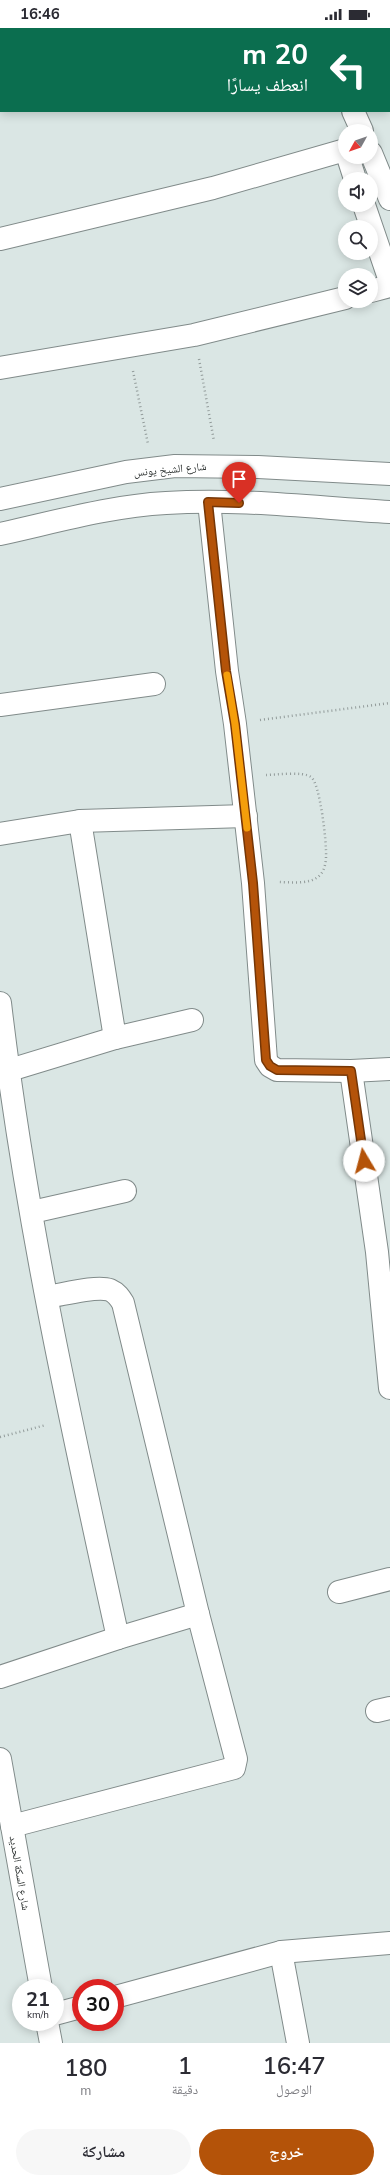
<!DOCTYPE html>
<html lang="ar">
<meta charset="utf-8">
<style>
:root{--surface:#fff;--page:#f7f7f7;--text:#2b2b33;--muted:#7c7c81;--accent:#b45309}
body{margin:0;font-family:"Nunito Sans","Noto Naskh Arabic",sans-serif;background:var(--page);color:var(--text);direction:rtl;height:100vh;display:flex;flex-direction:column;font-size:15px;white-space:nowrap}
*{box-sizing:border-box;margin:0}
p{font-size:13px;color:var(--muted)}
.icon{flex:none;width:22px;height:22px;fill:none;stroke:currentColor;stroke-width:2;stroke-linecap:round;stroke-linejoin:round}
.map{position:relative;height:2015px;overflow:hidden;direction:ltr}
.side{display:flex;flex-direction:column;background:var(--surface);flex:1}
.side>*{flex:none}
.hud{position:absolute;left:0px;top:0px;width:390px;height:84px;box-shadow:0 2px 10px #0003;direction:rtl;background:#0b6e4f;color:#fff;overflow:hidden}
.needle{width:26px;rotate:230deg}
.controls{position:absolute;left:338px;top:96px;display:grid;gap:8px}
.controls a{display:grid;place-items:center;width:40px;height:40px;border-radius:50%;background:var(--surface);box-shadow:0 2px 10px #0003;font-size:20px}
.speed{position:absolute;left:12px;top:1951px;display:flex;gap:8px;font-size:20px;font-weight:700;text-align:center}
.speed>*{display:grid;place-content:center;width:52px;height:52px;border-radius:50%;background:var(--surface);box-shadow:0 2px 10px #0003;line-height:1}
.speed small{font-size:10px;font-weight:400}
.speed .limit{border:6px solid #d22;background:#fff;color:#111}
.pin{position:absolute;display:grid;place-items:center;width:34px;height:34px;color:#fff;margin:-41px -17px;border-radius:50% 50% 50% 0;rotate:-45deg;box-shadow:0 0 4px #0007}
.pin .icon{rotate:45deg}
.me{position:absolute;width:44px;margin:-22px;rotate:352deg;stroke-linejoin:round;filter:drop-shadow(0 0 3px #0008)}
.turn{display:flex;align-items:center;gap:14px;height:84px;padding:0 16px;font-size:18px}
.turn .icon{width:52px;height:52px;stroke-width:2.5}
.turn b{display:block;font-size:28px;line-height:34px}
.eta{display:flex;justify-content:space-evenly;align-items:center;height:68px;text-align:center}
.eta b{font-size:24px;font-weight:600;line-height:28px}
.action{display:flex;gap:8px;margin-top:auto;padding:8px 16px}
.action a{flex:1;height:46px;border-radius:24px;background:var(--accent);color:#fff;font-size:16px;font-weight:600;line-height:46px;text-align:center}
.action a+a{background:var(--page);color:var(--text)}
.status{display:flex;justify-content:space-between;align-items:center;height:28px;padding:0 20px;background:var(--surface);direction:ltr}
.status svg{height:11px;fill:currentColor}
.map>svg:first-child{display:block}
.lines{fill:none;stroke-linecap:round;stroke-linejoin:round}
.minor-casing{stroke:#818b8a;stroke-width:24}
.tertiary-casing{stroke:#818b8a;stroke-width:24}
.path{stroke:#939c9b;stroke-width:2.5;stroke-dasharray:1 3;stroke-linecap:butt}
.minor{stroke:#fff;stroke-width:22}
.tertiary{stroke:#fff;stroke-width:22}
.route-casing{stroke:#753606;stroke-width:10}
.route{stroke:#b45309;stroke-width:7}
.slow{stroke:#f59e0b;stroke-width:7}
.labels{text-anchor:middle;stroke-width:3;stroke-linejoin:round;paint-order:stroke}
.street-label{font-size:11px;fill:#292e2d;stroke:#fff}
</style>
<div class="status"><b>16:46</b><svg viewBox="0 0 49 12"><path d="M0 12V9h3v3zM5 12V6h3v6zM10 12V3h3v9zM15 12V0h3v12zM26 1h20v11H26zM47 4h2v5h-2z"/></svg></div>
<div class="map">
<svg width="390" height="2015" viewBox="0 0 390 2015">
<rect width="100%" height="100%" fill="#dae6e4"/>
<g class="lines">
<defs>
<g id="minor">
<polyline points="348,129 355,151"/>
<polyline points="364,177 390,253"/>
<polyline points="0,211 213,160 345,122"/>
<polyline points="371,263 390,258"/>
<polyline points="0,340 194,307 345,270"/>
<polyline points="209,474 227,643 235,696 253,855 266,1032 270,1038 277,1042 351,1043 390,1041"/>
<polyline points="0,677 154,656"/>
<polyline points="80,793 115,1010 192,992"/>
<polyline points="0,806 80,793 246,788"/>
<path d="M0,975C25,1189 72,1400 118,1610L0,1649"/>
<polyline points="351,1043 377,1224 390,1360"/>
<polyline points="0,1045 115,1010"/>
<polyline points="32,1184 125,1163"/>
<path d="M47,1269C62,1267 96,1257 110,1262C117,1265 120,1270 123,1275L198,1586L118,1610"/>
<polyline points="339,1564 390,1551"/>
<polyline points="377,1683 390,1680"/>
<polyline points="12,1798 234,1740 236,1731 198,1586"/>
<polyline points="281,1924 298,2015"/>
<polyline points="115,1969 281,1924 390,1915"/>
<polyline points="55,1986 81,1979"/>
</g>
<g id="tertiary">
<polyline points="318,0 318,1"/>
<polyline points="362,0 362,1"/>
<polyline points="389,65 390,67"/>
<polyline points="353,83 362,103"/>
<polyline points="371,125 390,171"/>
<polyline points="0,471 126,444 175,438 258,439 390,446"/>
<path d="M0,506C55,494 110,478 166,475C240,470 317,480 390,484"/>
<polyline points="0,1731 41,1960"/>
<polyline points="47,1994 51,2015"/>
</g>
</defs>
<use href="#minor" class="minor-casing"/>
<use href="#tertiary" class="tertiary-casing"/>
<g class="path">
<polyline points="199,331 214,413"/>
<polyline points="133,343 148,416"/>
<polyline points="260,692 390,675"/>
<path d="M266,747C276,747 303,743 311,749C320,755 327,816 326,829C326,835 324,844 319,848C309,857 290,854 278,854"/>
<polyline points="0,1409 46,1397"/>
</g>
<use href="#minor" class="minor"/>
<use href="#tertiary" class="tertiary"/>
</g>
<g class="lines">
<defs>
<polyline id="route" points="239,475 208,474 226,643 235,696 253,855 266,1032 270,1038 277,1042 351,1043 364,1133"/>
</defs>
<use href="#route" class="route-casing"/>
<use href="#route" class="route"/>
<polyline class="slow" points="227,647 235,696 247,800"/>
</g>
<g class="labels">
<g class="street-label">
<text transform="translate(170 441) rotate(-5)" y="4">شارع الشيخ يونس</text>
<text transform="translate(20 1845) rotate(80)" y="4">شارع السكة الحديد</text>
</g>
</g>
</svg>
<div class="controls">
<a><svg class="needle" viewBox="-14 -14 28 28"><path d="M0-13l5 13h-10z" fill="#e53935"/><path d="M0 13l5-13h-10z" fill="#7c7c81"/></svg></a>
<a><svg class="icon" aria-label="sound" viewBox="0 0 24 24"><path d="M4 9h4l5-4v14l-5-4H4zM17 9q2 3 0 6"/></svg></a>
<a><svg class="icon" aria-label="search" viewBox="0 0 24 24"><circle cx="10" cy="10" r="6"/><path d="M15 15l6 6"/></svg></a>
<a><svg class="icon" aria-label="layers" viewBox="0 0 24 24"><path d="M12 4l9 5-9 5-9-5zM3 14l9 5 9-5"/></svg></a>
</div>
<div class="speed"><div>21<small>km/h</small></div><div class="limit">30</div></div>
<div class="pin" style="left:239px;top:475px;background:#d93025"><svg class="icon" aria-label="arrive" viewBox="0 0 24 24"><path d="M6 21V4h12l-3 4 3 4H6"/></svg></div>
<svg class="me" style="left:364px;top:1133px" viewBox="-20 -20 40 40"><circle r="19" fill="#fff"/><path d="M0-13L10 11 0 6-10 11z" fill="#b45309"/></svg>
<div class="hud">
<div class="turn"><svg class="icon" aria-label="left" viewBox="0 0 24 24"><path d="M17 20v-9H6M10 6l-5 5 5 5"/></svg><div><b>20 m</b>انعطف يسارًا</div></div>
</div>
</div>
<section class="side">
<div class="eta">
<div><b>16:47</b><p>الوصول</p></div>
<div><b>1</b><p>دقيقة</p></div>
<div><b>180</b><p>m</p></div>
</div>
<div class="action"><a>خروج</a><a>مشاركة</a></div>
</section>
